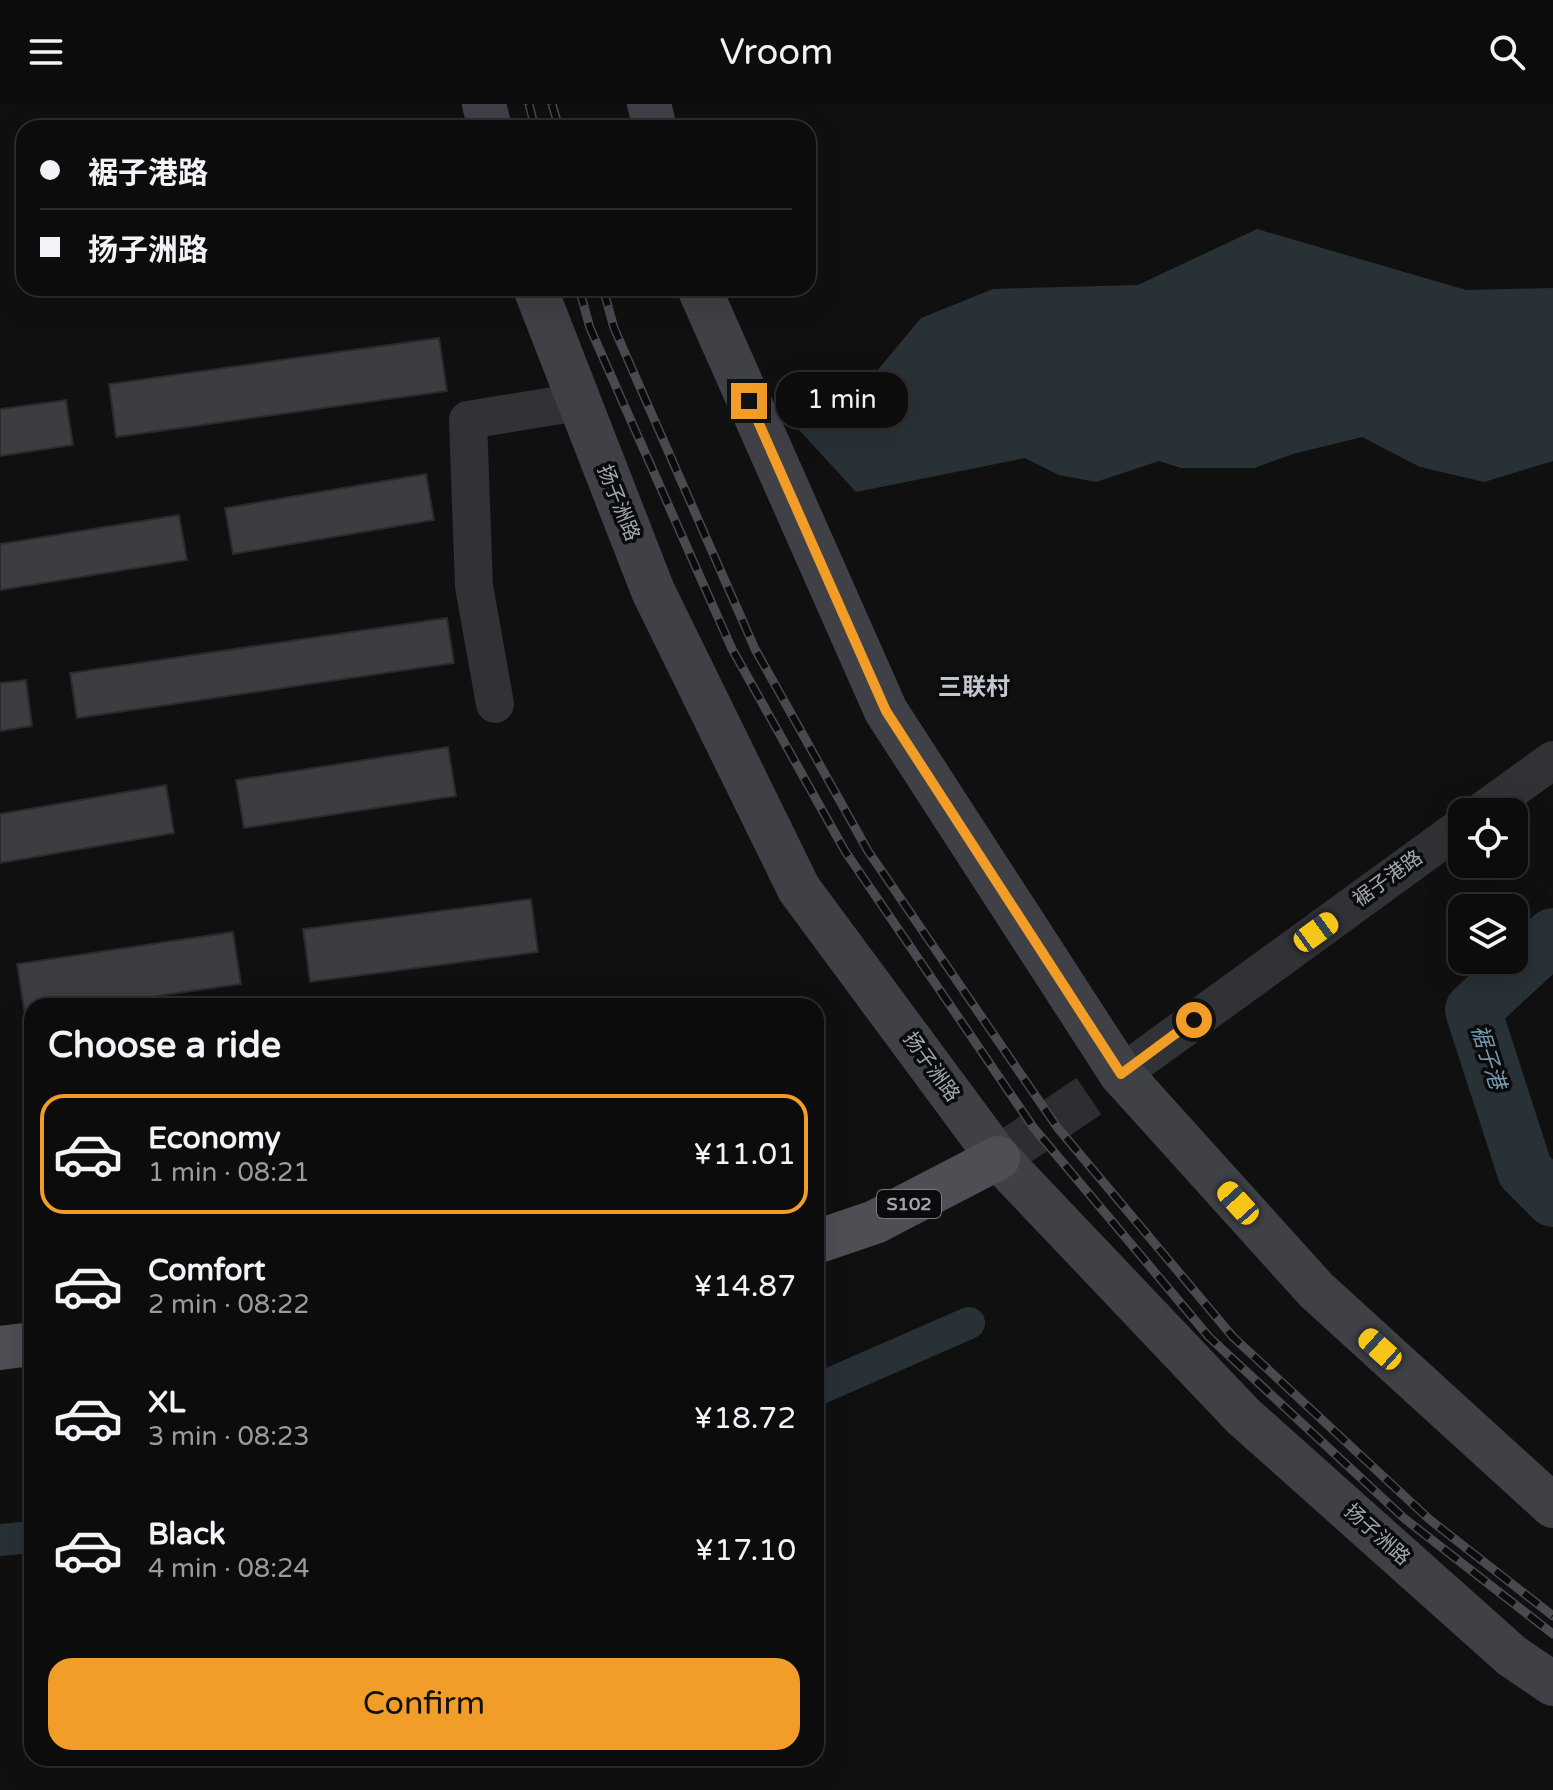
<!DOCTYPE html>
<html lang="en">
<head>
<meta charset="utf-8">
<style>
  :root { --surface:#0c0c0d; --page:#151516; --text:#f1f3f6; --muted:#9a9b9d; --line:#2c2c2e; --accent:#f19d27 }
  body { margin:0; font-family:"Varela Round","Noto Sans SC",sans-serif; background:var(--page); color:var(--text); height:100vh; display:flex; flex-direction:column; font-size:30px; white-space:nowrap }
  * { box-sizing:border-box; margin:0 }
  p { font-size:26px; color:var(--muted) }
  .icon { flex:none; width:44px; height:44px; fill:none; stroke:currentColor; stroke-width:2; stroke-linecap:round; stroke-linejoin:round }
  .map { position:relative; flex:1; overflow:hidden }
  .panel { position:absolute; left:24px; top:894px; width:800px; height:768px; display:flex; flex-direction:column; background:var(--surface); border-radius:24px; box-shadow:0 8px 32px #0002,0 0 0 2px var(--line) }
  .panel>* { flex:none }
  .hud { position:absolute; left:16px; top:16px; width:800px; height:176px; border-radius:24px; box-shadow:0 8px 32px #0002,0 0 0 2px var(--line); display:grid; align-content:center; height:176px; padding:0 24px; background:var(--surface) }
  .fabs { position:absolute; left:1448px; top:694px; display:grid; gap:16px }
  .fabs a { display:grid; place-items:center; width:80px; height:80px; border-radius:16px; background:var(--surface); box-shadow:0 8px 32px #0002,0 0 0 2px var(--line); font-size:40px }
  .end { position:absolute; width:36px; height:36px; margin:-18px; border:10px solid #f19d27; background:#111; box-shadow:0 0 0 4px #111 }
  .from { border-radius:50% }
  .bubble { position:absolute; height:56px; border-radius:24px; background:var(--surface); box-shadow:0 8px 32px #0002,0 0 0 2px var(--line); font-size:26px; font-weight:600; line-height:56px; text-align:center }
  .car { position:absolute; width:24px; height:48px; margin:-24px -12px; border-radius:10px; box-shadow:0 0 6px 2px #0007; background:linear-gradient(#f5c518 24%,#345 0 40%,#f5c518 0 76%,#345 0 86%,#f5c518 0) }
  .hud b { display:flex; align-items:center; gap:28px; height:76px; font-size:30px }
  .hud b+b { border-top:2px solid var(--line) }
  .hud i { width:20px; height:20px; background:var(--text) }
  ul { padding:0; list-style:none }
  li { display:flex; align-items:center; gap:24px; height:120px; margin:0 16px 12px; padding:0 8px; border:4px solid transparent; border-radius:24px }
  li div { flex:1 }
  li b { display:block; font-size:30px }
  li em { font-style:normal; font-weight:600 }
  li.selected { border-color:var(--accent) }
  li>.icon { width:72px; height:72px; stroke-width:1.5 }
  h2 { padding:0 24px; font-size:36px; line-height:96px }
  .cta { display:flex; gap:16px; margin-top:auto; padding:16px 24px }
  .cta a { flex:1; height:92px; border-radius:24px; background:var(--accent); color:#111; font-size:32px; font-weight:600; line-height:92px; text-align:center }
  header { display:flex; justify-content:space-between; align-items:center; height:104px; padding:0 24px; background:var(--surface); font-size:36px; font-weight:600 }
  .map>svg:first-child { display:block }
</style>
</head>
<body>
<header><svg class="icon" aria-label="menu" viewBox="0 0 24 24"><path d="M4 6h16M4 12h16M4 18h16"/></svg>Vroom<svg class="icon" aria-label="search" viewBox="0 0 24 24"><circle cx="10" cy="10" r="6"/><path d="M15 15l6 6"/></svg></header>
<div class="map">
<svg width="1553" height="1686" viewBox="0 0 1553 1686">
  <rect width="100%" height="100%" fill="#101011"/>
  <polygon fill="#283136" points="1257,125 1466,186 1553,184 1553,357 1484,378 1420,363 1362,333 1293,350 1254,364 1181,364 1159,357 1096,378 1059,371 1025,354 856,388 790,316 856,292 921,214 993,185 1138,181"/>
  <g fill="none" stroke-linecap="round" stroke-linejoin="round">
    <g stroke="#283136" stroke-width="32">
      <polyline points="816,1286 969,1219"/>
      <polyline points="0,1436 32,1433"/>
    </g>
    <polyline stroke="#283136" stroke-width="56" points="1553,832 1473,906 1525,1067 1553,1095"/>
  </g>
  <g fill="#3c3d41" stroke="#2a2a2d" stroke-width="2">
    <polygon points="439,234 447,287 116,333 109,280"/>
    <polygon points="66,296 73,341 0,352 0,305"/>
    <polygon points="426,370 434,416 233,450 225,404"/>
    <polygon points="179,411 187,456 0,486 0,440"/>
    <polygon points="447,514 454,559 77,614 70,569"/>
    <polygon points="26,576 32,622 0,627 0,579"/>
    <polygon points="448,643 456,692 244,724 236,676"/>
    <polygon points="166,681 174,729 0,759 0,710"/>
    <polygon points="531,795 538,848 310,878 303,825"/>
    <polygon points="233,828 241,880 88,902 32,902 32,910 25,911 17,860"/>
  </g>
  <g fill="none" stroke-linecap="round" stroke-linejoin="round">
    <polyline stroke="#2d2e31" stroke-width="44" stroke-dasharray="44 22" stroke-linecap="butt" points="998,1054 1121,970"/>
    <g stroke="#313236" stroke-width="38">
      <polyline points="495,600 474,482 468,316 578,298"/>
      <polyline points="1481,708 1553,656"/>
      <polyline points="1121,970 1462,722"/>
    </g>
    <g stroke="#3f4146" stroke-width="44">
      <polyline points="484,0 490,24"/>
      <polyline points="649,0 655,24"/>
      <polyline points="535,184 653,487 799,785 998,1054 1243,1312 1512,1552 1553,1580"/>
      <polyline points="699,184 886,607 1121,970 1316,1186 1553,1402"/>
    </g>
    <g stroke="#4d4f55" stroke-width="44">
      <polyline points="816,1138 875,1118 998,1054"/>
      <polyline points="0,1244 32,1240"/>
    </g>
    <g stroke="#484a4f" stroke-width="9">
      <g id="rail">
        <polyline points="529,0 535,24"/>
        <polyline points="552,0 559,24"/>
        <polyline points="579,184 590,224 732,545 845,747 1033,1023 1209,1233 1405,1415 1553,1530"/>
        <polyline points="603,184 614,224 755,545 868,747 1057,1023 1233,1233 1429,1415 1553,1512"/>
      </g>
    </g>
    <use href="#rail" stroke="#0b0b0c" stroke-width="6" stroke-dasharray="18" stroke-linecap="butt"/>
  </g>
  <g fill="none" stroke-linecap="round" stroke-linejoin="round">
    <polyline stroke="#f19d27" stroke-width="10" points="749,297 886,607 1121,970 1194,916"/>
  </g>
  <g text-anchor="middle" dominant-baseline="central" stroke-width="7" stroke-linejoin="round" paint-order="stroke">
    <rect fill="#0b0b0c" stroke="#747880" stroke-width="2" x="877" y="1086" width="64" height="28" rx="6"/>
    <g font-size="18" font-weight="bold" fill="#a1a7b2">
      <text x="909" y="1100">S102</text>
    </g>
    <g font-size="20" fill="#a1a7b2" stroke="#0b0b0c">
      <text transform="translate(618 399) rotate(68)">扬子洲路</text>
      <text transform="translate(1388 775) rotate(-36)">裾子港路</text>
      <text transform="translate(931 963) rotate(54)">扬子洲路</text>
      <text transform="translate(1377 1431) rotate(42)">扬子洲路</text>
    </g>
    <g font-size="22" font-style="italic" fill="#7799ae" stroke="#0b0b0c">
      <text transform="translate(1488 953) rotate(72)">裾子港</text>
    </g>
    <g font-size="24" font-weight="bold" fill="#c2c6ce" stroke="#0b0b0c">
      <text x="974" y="583">三联村</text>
    </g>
  </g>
</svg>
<div class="fabs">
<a><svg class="icon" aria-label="locate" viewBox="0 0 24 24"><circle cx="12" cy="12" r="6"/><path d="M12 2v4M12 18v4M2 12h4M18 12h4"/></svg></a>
<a><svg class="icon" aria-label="layers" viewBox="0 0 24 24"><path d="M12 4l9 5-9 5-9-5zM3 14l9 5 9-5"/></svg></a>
</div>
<i class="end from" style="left:1194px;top:916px"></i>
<i class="end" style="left:749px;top:297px"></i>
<div class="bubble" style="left:776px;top:268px;width:132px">1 min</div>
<i class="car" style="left:1316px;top:828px;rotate:54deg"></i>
<i class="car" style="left:1238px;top:1099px;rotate:318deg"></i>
<i class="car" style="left:1380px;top:1245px;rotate:312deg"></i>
<div class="hud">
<b><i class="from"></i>裾子港路</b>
<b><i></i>扬子洲路</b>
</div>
<section class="panel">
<h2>Choose a ride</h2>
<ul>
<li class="selected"><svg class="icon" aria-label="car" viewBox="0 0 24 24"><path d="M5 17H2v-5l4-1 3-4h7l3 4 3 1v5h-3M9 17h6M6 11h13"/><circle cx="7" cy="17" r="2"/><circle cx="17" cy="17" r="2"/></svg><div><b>Economy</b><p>1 min · 08:21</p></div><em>¥11.01</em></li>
<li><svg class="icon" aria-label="car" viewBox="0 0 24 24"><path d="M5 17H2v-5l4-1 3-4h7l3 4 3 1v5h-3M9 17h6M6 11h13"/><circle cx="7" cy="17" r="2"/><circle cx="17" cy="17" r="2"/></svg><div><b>Comfort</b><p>2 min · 08:22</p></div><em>¥14.87</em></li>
<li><svg class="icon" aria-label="car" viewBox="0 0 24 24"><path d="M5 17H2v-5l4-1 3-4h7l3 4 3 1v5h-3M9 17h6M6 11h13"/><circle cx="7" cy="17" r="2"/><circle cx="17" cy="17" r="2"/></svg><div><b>XL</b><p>3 min · 08:23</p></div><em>¥18.72</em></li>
<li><svg class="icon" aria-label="car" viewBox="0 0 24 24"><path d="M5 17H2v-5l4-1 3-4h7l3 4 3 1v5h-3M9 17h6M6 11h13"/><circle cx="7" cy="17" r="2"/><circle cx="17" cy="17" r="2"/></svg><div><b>Black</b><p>4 min · 08:24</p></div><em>¥17.10</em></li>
</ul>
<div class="cta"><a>Confirm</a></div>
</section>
</div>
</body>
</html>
